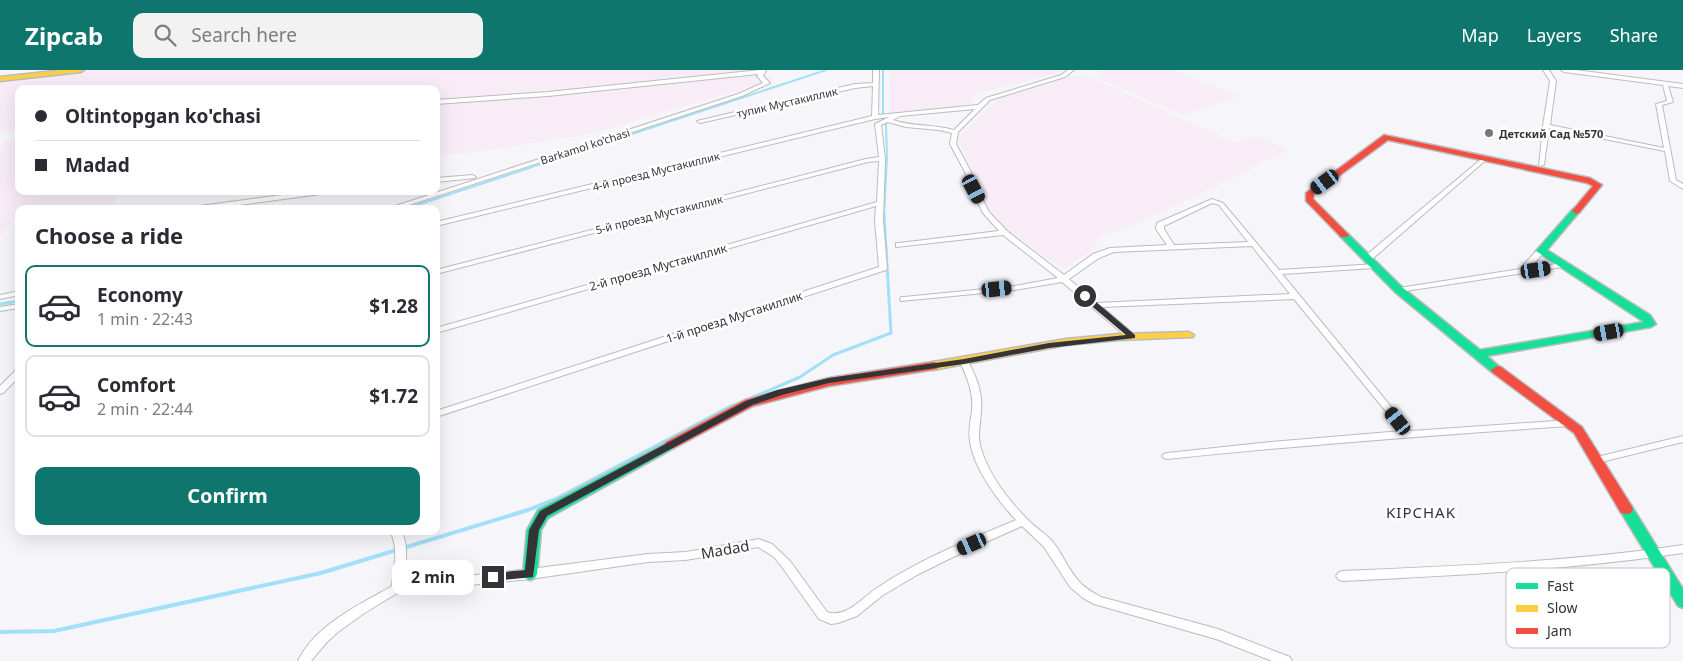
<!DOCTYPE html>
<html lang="en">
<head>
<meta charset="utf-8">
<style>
  :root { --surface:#fff; --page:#f2f2f3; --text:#2b2b33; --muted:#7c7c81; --line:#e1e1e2; --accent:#0f766e }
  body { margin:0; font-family:"Noto Sans",sans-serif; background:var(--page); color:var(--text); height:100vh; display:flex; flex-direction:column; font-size:19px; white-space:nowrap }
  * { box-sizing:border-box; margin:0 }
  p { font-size:16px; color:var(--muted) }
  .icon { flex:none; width:28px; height:28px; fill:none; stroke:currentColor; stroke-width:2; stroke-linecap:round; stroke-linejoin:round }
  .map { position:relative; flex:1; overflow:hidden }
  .drawer { position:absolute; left:15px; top:135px; width:425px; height:330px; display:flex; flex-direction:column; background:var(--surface); border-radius:10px; box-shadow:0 5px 20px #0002 }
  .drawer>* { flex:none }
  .hud { position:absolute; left:15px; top:15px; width:425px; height:110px; border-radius:10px; box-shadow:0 5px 20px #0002; display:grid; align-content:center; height:110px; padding:0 20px; background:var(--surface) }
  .end { position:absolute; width:22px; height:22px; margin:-11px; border:6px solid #343437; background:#fff; box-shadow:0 0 0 2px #fff }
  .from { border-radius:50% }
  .bubble { position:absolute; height:35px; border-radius:10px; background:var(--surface); box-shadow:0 5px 20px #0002; font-size:16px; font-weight:700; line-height:35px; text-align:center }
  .car { position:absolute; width:15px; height:30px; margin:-15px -8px; border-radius:6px; box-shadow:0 0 4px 1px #0007; background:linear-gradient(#222 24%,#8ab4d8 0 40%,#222 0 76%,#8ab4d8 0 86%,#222 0) }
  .hud b { display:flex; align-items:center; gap:18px; height:48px; font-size:19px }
  .hud b+b { border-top:1px solid var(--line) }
  .hud i { width:12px; height:12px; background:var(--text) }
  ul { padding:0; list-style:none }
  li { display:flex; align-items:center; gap:15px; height:82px; margin:0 10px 8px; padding:0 10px; border:2px solid var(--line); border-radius:10px }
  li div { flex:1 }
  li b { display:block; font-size:19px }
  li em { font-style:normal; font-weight:700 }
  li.selected { border-color:var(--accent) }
  li>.icon { width:45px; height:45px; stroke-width:1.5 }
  h2 { padding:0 20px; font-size:22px; line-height:60px }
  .cta { display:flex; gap:10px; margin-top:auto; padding:10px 20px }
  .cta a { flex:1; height:58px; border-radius:10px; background:var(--accent); color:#fff; font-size:20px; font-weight:700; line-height:58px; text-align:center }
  header { display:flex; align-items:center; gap:30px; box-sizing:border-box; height:70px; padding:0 25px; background:var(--accent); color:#fff }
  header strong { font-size:24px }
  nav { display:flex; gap:28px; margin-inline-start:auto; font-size:18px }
  .search { width:350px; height:45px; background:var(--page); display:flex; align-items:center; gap:12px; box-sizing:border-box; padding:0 18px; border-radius:10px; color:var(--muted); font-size:19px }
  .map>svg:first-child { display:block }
</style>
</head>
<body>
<header>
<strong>Zipcab</strong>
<div class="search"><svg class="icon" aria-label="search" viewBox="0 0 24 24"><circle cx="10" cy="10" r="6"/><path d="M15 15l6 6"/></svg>Search here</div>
<nav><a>Map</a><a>Layers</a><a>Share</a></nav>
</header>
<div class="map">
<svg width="1683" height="591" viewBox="0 0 1683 591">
  <rect width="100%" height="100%" fill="#f6f6fa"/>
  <g fill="#f8ecf6">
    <polygon points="98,0 758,0 775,10 584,65 482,81 436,86 436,19 19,19 19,59 0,62 0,12"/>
    <polygon points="889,0 1059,0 1063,2 972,25 973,36 890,45"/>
    <polygon points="1100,0 1173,0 1239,26 1183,45 1095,7 1100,5"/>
    <polygon points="1071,6 1092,8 1236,73 1255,66 1290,80 1260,93 1250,100 1138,153 1100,167 1091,182 1063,199 1005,158 985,135 958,69 1000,27"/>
    <polygon points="19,69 19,121 121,121 111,139 19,139 19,144 0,166 0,78 7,70"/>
  </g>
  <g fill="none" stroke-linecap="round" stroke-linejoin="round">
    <g stroke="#a2e0f9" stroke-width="2">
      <polyline points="883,0 883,45"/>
      <polyline points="405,139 826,0"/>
      <polyline points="884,145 887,88 886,54"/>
    </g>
    <g stroke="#a2e0f9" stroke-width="3">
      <polyline points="0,234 19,231"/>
      <polyline points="730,337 800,307 833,285 891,263 884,144"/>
    </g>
    <polyline stroke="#a2e0f9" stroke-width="4" points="0,562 54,561 321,503 528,440 558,428 732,336"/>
    <g stroke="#bcbcbf" stroke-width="2">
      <g id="street">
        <polygon points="760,0 766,0 763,6 770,13 742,26 397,139 386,139 738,24 763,13 757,6 758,4 548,26 436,34 436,30 548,22"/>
        <path d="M873,0H879L878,45L978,35L986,28L1061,5L1068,0H1074L1065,7L990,30L958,62L956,74L971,102L977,119L989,142L1007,161L1064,205L1093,184L1110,178L1167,175L1156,159L1157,153L1210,130L1212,129L1223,133L1279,200L1377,194L1378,196L1374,198L1282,204L1411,361L1569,350L1572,351L1574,353L1572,355L1569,356C1435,365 1301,375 1167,389L1164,388L1162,386L1164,384L1167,383L1271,372L1402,361L1294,229L1102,237L1135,265L1136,267L1135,269H1129L1062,212L1015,220L901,231L900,229L901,227H904L1015,216L1058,208L1003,165L896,177V173H899L999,161L983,143L971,119L965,102L950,74L952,63L939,60L906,57L888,52L881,55L885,89L883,151L887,198L886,200L436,347V341L879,197L875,151L876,136L436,263V258L877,132L879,91L868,92L436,204V200L866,89L879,87L875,54L889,47L875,49L436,156V152L872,46L873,16L855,18L700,53L697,51L855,14L873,13ZM975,39L954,60C934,54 913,57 893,50L900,46ZM1212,133L1219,135L1248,172L1174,175L1164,159V156ZM1252,176L1290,224L1096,233L1069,209L1099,188L1114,182Z"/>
        <polygon points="1543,0 1549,0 1556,11 1550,55 1664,78 1656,34 1667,31 1663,15 1564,2 1561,0 1576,0 1683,14 1683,18 1668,16 1673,32 1662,35 1676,110 1683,114 1683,119 1670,111 1665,81 1549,58 1544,95 1539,96 1543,56 1550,11"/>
        <polygon points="1485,86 1488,88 1487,89 1370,191 1364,191 1363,189 1364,187"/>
        <polygon points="473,105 476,107 475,108 436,112 436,108"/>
        <polygon points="311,121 331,121 328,123 209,139 189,139 192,137"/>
        <polygon points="1538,179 1544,179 1545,181 1530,198 1563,193 1567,195 1563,197 1399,222 1395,220 1399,218 1520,199"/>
        <polygon points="19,221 19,225 0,229 0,225"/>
        <polygon points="19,234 19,238 0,241 0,237"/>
        <path d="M964,289L967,290C976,305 983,323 981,341C981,352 977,363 980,375C987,403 1009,431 1029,451C1036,458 1045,463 1052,471C1062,483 1067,497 1077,509C1083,517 1092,522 1101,527L1218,559L1290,587L1292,591H1272L1216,569L1094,534L1083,528L1070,517L1044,477L1022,456L953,487L917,505L883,525L857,546L838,553L831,554L819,549L782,497L774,487L758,477L686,490L648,492L530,509L399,522L363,544L338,562L327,572L311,591H298C315,555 359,535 392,516C394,497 399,478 390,461H401C410,477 405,495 403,513L530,499L648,484L686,482L759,469L772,474L790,491L827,542C846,549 863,527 877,518C920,489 968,470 1016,450C998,431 973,397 970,371C968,360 971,350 972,340C974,323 967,307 960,292Z"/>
        <polygon points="19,299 19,307 3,323 0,324 0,316 16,300"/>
        <polygon points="1683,366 1683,372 1597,393 1594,392 1592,390 1594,388 1597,387"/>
        <path d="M1683,475V483C1570,500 1456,505 1342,511L1338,509L1336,506L1338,503L1342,501C1456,496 1570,492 1683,475Z"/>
      </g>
    </g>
    <g stroke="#bcbcbf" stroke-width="3">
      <g id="fast">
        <polygon points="1576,138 1580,141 1547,180 1650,245 1656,254 1651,257 1487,286 1503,300 1497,304 1493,303 1395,222 1339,165 1341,163 1347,163 1403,218 1480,280 1644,252 1536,181 1573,139"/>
        <polygon points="670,371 674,372 676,375 674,378 548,448 541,460 537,504 535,508 530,510 525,508 523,504 527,460 538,440"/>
        <polygon points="1626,434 1631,435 1683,519 1683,538 1678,536 1619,439 1621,435"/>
      </g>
    </g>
    <g stroke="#bcbcbf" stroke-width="3">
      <g id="slow">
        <polygon points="63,0 84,0 81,2 0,11 0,7"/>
        <polygon points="1189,262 1194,265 1193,267 1119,270 1066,275 933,300 927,296 933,292 1066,269 1119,264"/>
      </g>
    </g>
    <g stroke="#bcbcbf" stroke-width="3">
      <g id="jam">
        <polygon points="1384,65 1590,108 1602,115 1579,143 1576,144 1572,141 1593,116 1587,113 1388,70 1314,124 1313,129 1349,165 1347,167 1341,167 1306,131 1306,123"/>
        <polygon points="933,292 937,293 939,296 937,299 829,316 753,336 674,378 666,378 664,375 666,372 745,330 829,308"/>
        <polygon points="1497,296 1501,297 1582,357 1631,435 1633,439 1631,443 1626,444 1621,443 1574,363 1493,303 1491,300"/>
      </g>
    </g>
    <use href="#street" fill="#fefefe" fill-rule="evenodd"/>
    <use href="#fast" fill="#16e098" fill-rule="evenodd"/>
    <use href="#slow" fill="#ffcf43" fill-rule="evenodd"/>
    <use href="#jam" fill="#f24e42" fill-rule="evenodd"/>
  </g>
  <polygon fill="#343437" points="1082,225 1088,225 1135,265 1135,268 1049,278 964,294 829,313 782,325 752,335 547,446 539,460 533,507 493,511 488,507 493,503 525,500 529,460 540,441 746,331 777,320 829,308 964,289 1049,273 1126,265 1082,228"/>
  <circle fill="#78787b" stroke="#fff" stroke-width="2" cx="1489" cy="63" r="5"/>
  <g text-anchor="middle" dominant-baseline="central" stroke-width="5" stroke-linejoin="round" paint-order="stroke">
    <g font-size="11" fill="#343437" stroke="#fff">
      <text transform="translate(787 32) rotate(-13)">тупик Мустакиллик</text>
      <text transform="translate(585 76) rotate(-18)">Barkamol ko'chasi</text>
      <text transform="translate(656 101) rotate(-14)">4-й проезд Мустакиллик</text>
      <text transform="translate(659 144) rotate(-14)">5-й проезд Мустакиллик</text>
    </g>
    <g font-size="11" font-weight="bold" fill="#343437" stroke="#fff" text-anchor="start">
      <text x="1499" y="63">Детский Сад №570</text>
    </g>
    <g font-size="12" fill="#343437" stroke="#fff">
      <text transform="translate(658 197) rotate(-16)">2-й проезд Мустакиллик</text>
      <text transform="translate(734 247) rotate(-18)">1-й проезд Мустакиллик</text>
    </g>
    <g font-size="15" letter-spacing="1" fill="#343437" stroke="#fff">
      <text x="1421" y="442">KIPCHAK</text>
    </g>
    <g font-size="15" fill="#343437" stroke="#fff">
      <text transform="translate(725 479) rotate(-10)">Madad</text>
    </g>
  </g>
  <rect x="1506" y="498" width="164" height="80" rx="8" fill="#fff" stroke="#c2c2c3" stroke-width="1"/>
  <rect x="1516" y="513" width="22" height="6" fill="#16e098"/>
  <rect x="1516" y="535" width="22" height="7" fill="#ffcf43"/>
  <rect x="1516" y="558" width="22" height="6" fill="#f24e42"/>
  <g font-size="14" fill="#343437">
    <text x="1547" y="521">Fast</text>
    <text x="1547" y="543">Slow</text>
    <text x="1547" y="566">Jam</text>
  </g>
</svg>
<i class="end from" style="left:1085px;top:226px"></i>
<i class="end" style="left:493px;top:507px"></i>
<div class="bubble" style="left:392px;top:490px;width:82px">2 min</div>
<i class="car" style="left:1325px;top:112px;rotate:234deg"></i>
<i class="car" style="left:974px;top:119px;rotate:152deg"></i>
<i class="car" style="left:1536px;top:200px;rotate:81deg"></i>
<i class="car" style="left:997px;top:219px;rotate:84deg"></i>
<i class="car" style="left:1609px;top:262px;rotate:260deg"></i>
<i class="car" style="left:1398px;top:351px;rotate:321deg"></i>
<i class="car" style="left:972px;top:474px;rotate:246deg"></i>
<div class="hud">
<b><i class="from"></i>Oltintopgan ko'chasi</b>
<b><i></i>Madad</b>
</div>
<section class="drawer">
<h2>Choose a ride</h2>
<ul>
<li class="selected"><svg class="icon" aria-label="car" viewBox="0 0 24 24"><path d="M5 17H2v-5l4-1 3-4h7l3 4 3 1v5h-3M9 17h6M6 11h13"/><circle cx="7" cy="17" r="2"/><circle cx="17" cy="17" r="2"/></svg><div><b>Economy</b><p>1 min · 22:43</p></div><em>$1.28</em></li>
<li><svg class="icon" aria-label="car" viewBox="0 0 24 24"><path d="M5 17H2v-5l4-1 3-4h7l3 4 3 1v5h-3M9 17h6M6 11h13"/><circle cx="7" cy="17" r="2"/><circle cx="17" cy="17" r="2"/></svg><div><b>Comfort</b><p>2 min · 22:44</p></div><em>$1.72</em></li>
</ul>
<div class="cta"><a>Confirm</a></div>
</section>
</div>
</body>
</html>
